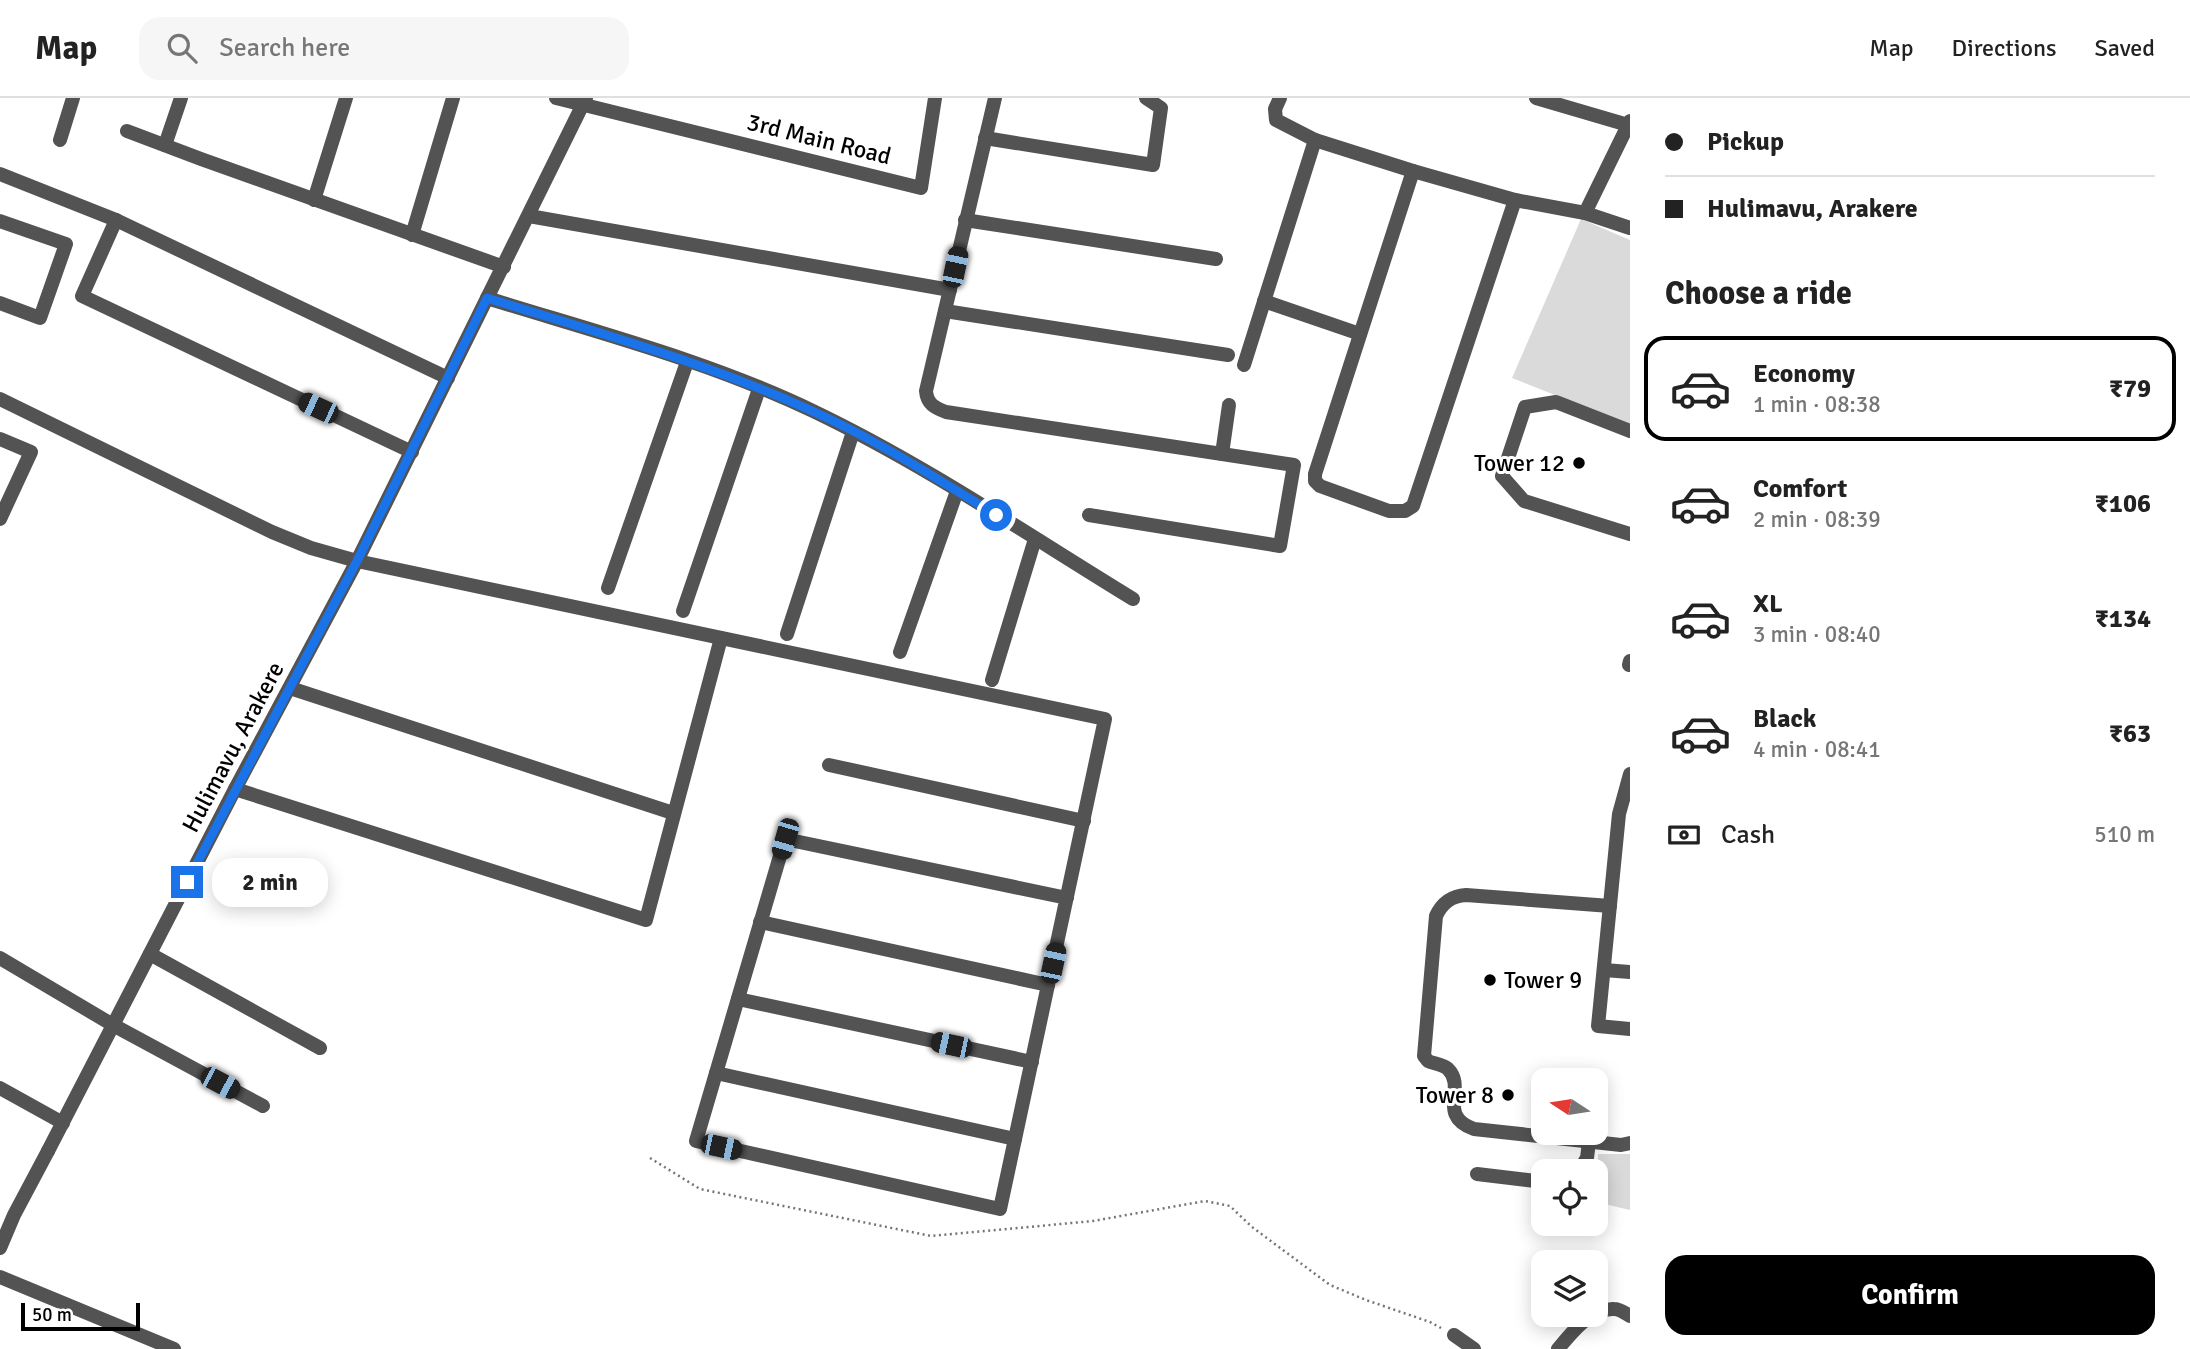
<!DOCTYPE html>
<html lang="en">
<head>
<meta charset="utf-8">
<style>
  :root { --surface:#fff; --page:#f6f6f6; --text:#222; --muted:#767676; --line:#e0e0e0; --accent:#000 }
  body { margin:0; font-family:Signika,sans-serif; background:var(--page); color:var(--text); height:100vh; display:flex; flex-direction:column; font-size:26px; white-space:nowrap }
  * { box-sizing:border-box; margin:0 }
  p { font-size:23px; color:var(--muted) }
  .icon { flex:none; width:38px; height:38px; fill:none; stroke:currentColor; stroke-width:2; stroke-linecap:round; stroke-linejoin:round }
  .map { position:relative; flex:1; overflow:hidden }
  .sheet { display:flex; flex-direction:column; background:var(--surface); width:560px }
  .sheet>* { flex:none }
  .top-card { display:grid; align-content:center; height:154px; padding:0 35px; background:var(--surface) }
  .needle { width:46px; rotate:282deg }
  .tools { position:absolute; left:1531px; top:970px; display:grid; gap:14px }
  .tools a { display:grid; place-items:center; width:77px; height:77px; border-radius:14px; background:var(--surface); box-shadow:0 4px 18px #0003; font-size:35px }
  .scale { position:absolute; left:21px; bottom:18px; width:119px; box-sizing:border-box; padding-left:7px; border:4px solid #000; border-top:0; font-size:19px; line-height:24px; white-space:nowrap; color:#000; -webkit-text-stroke:5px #fff; paint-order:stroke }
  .end { position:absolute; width:32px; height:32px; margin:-16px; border:9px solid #1a73e8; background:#fff; box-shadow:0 0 0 4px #fff }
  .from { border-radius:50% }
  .bubble { position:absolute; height:49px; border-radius:21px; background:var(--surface); box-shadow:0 4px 18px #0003; font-size:23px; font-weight:700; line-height:49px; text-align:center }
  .car { position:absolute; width:21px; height:42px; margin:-21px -10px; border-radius:9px; box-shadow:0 0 5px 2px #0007; background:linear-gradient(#222 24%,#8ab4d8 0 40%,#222 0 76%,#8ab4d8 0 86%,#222 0) }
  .top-card b { display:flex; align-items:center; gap:24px; height:66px; font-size:26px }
  .top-card b+b { border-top:2px solid var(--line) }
  .top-card i { width:18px; height:18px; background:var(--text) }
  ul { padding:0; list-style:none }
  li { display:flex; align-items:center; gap:21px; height:105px; margin:0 14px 10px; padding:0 21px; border:4px solid transparent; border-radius:21px }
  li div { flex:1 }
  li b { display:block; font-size:26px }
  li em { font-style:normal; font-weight:700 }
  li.selected { border-color:var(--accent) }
  li>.icon { width:63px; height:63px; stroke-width:1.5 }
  h2 { padding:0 35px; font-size:32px; line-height:84px }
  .pay { display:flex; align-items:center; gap:18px; height:77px; padding:0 35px; font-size:26px }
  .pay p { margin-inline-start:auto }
  .cta { display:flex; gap:14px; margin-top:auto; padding:14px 35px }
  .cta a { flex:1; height:80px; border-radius:21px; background:var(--accent); color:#fff; font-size:28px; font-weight:700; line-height:80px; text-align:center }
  header { display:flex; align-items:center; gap:42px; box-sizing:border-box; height:98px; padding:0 35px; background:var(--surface); border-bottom:2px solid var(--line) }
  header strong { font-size:33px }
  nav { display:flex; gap:38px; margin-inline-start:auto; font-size:24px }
  .search { width:490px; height:63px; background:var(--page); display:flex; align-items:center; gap:18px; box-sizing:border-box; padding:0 24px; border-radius:21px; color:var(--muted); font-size:26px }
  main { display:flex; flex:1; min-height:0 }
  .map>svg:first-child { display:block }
</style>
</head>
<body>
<header>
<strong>Map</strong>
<div class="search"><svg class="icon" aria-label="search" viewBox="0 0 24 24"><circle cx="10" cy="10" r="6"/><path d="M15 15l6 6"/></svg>Search here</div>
<nav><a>Map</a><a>Directions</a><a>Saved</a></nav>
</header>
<main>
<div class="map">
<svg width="1630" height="1251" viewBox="0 0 1630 1251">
  <rect width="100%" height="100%" fill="#fff"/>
  <g fill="#dadada">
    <polygon points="1581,121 1630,142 1630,327 1512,280"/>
    <polygon points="1598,1056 1630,1056 1630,1112 1596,1104"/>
  </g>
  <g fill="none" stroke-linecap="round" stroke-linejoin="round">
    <polyline stroke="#757575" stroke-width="2.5" stroke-dasharray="2 3.5" stroke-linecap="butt" points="650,1060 700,1091 931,1138 1093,1123 1205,1103 1230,1108 1252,1129 1330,1187 1366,1202 1430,1224 1441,1230"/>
    <g stroke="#535353" stroke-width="14">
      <polyline points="556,0 921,90 935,0"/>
      <path d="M995,0L926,293C927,306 935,310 946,314L1294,367L1280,448L1089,417"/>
      <polyline points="1280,0 1275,11 1276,22 1315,42 1413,73 1515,102 1585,115 1630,130"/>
      <polyline points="1536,0 1628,27"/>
      <polyline points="127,33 201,61 504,169"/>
      <polyline points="985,40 1153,67 1161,10 1146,0"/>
      <polyline points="60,42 73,0"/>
      <polyline points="165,47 181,0"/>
      <polyline points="1413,73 1315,376 1315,383 1320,388 1389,413 1405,413 1413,408 1515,102"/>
      <polyline points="0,76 116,122 448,280"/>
      <polyline points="314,102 346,0"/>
      <polyline points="1585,115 1630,23"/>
      <polyline points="529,118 950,192"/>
      <polyline points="116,122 82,198 412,354"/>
      <polyline points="965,122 1216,161"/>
      <polyline points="0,123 66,146 40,220 0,205"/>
      <polyline points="412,137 453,0"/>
      <path d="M487,200C596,234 709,263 813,313C924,366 1028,437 1133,501"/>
      <polyline points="1264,203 1360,236"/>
      <polyline points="945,213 1228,257"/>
      <polyline points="1244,267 1315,42"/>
      <polyline points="0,301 272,434 311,450 357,463 1105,621 1000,1111 696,1043 785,741 1067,800"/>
      <polyline points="1630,333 1556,304 1525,309 1502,378 1524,403 1630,436"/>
      <polyline points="0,341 31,354 0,421"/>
      <polyline points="1222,356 1229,307"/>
      <polyline points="608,490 687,264"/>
      <polyline points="683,513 759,291"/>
      <polyline points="787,536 853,334"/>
      <polyline points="900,554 957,393"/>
      <polyline points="1629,567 1630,563"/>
      <polyline points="992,582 1035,441"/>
      <polyline points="290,590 673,715"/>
      <polyline points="829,667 1084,723"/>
      <polyline points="1630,676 1619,716 1598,928 1630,931"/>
      <polyline points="235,691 646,822 721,540"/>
      <path d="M1610,808L1466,797C1451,798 1442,805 1436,818L1424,958L1428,963C1434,966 1442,966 1448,971C1467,990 1436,1017 1474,1031L1621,1047L1630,1045"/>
      <polyline points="760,824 1048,887"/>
      <polyline points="150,856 320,950"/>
      <polyline points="0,860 113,927 263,1008"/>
      <polyline points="1604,872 1630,874"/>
      <polyline points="738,901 1032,964"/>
      <polyline points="716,975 1015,1041"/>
      <polyline points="0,990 63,1025"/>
      <polyline points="1579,1073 1587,1060 1589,1044"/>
      <polyline points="1477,1076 1544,1084"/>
      <polyline points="0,1150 14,1117 48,1053"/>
      <polyline points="0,1179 174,1251"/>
      <polyline points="1454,1237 1474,1251"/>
      <path d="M1558,1251C1571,1235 1591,1210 1614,1211C1620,1211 1625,1215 1630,1218"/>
    </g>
    <polyline stroke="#535353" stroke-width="14" points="48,1053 235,691 357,463 586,0"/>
  </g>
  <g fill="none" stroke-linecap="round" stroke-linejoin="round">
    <path stroke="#1a73e8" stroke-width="9" d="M187,784L357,463L487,200C596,234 707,265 810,312C875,341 936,380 996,417"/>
  </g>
  <g fill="#000" stroke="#fff" stroke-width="2.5">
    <circle cx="1579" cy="365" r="7"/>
    <circle cx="1490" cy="882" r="7"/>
    <circle cx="1508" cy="997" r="7"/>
  </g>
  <g text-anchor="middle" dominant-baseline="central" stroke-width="6" stroke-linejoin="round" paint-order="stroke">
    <g font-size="24" fill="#000" stroke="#fff">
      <text transform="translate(819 41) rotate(14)">3rd Main Road</text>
      <text transform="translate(233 649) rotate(-62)">Hulimavu, Arakere</text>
    </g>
    <g font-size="24" fill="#000" stroke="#fff" text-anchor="end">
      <text x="1565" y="365">Tower 12</text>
      <text x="1504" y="882" text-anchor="start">Tower 9</text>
      <text x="1494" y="997">Tower 8</text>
    </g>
  </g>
</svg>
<div class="tools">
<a><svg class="needle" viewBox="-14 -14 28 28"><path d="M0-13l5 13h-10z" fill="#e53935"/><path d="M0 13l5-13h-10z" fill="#767676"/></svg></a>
<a><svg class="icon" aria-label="locate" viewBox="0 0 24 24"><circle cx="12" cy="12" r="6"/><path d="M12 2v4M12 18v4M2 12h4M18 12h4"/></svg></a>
<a><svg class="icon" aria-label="layers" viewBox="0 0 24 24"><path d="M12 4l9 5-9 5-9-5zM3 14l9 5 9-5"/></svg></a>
</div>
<div class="scale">50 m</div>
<i class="end from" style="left:996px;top:417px"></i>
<i class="end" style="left:187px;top:784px"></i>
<div class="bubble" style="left:212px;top:760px;width:116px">2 min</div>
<i class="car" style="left:955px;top:169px;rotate:12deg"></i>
<i class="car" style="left:318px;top:310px;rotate:295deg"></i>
<i class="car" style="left:785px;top:741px;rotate:196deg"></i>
<i class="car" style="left:1053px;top:865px;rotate:12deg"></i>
<i class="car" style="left:951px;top:947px;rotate:282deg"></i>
<i class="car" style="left:220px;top:985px;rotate:118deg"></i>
<i class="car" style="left:721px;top:1049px;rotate:102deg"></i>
</div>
<section class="sheet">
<div class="top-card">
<b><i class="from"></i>Pickup</b>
<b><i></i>Hulimavu, Arakere</b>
</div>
<h2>Choose a ride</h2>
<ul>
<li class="selected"><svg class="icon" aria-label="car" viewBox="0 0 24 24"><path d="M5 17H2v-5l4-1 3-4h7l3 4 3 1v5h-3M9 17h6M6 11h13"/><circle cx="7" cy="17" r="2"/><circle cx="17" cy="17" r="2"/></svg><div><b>Economy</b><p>1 min · 08:38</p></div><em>₹79</em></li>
<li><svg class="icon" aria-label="car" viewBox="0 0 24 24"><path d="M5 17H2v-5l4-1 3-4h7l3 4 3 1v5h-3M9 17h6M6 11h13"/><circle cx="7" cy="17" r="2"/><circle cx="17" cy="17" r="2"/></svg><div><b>Comfort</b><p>2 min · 08:39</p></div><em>₹106</em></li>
<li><svg class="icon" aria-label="car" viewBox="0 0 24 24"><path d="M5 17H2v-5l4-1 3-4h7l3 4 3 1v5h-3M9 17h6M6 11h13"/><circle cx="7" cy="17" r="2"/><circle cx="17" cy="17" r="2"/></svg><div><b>XL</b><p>3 min · 08:40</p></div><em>₹134</em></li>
<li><svg class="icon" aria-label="car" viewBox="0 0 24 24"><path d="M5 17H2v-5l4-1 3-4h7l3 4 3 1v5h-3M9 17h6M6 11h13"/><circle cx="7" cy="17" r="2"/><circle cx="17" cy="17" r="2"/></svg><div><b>Black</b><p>4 min · 08:41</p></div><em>₹63</em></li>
</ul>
<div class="pay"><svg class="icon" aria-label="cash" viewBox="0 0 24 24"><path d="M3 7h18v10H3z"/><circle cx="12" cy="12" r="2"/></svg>Cash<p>510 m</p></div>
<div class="cta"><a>Confirm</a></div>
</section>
</main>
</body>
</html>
